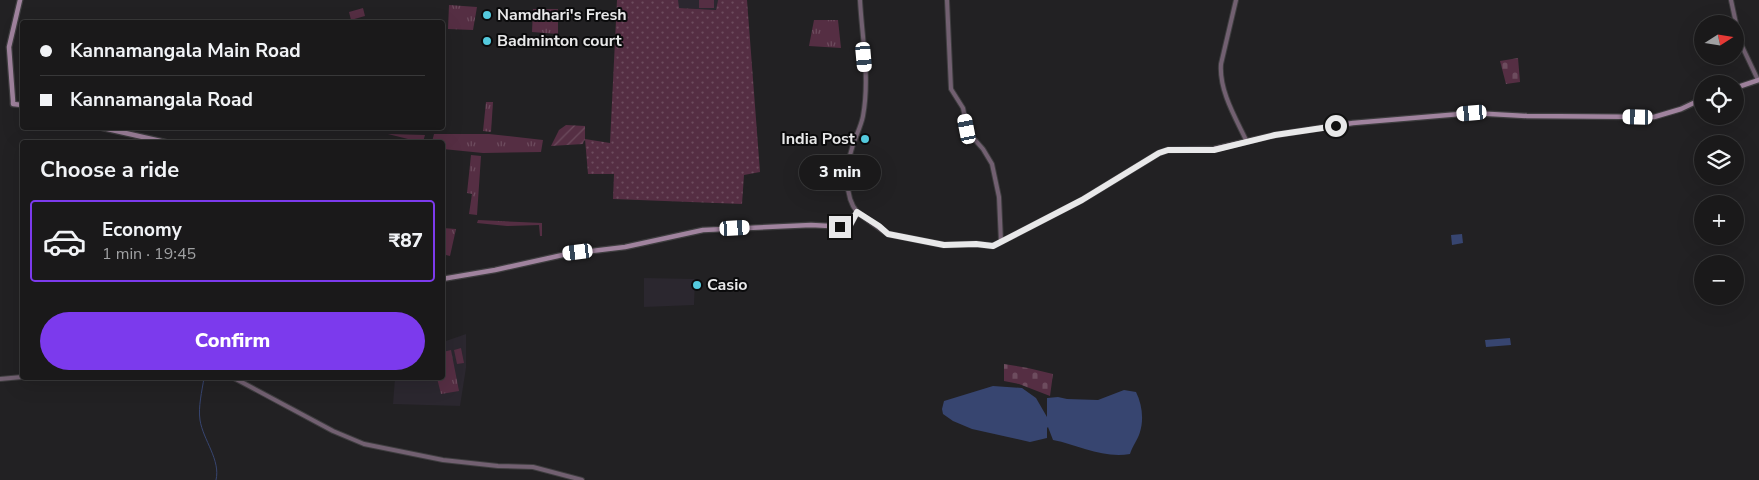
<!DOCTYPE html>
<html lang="en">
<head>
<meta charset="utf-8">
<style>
  :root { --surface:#1a191a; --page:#232223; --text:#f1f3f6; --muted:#9fa0a2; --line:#383839; --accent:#7c3aed }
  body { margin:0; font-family:"Nunito Sans",sans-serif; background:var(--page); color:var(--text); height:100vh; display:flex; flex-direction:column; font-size:19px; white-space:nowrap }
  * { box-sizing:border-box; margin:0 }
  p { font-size:16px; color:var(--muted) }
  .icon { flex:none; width:28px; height:28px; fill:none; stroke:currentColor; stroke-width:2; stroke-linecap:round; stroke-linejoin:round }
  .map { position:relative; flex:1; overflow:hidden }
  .details { position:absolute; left:20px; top:140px; width:425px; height:240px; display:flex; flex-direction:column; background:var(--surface); border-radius:5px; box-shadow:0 5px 20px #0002,0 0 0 1px var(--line) }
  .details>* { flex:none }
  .banner { position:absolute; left:20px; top:20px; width:425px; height:110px; border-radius:5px; box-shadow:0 5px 20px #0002,0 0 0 1px var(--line); display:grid; align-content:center; height:110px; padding:0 20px; background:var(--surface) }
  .needle { width:32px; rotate:78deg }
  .fabs { position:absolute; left:1694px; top:15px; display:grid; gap:10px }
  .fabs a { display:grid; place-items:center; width:50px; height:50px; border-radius:50%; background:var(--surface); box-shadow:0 5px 20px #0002,0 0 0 1px var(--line); font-size:25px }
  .end { position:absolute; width:22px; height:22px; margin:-11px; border:6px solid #e8e8e9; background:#111; box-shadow:0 0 0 2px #111 }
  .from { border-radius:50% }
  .bubble { position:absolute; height:35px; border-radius:18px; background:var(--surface); box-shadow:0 5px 20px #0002,0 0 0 1px var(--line); font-size:16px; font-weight:800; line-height:35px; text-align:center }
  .car { position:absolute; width:15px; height:30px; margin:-15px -8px; border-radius:6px; box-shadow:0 0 4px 1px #0007; background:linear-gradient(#fff 24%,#345 0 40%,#fff 0 76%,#345 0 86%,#fff 0) }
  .banner b { display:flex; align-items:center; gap:18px; height:48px; font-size:19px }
  .banner b+b { border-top:1px solid var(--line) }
  .banner i { width:12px; height:12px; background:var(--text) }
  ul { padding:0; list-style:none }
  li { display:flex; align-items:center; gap:15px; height:82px; margin:0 10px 8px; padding:0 10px; border:2px solid transparent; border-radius:5px }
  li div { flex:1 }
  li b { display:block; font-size:19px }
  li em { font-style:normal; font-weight:800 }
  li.on { border-color:var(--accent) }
  li>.icon { width:45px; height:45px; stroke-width:1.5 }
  h2 { padding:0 20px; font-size:22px; line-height:60px }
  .action { display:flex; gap:10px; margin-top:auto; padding:10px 20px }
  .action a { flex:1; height:58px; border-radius:30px; background:var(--accent); color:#fff; font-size:20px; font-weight:800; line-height:58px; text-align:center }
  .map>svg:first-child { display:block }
</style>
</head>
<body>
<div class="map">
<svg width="1759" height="480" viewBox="0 0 1759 480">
  <defs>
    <pattern id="grass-dots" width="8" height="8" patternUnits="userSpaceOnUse" patternTransform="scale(1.25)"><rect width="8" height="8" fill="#552e43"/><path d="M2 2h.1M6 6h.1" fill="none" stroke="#6d4c5e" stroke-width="1.8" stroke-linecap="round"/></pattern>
    <pattern id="cemetery-stones" width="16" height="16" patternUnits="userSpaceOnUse" patternTransform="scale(1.25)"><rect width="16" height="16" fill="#552e43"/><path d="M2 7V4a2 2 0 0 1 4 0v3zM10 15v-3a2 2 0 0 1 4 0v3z" fill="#6d4c5e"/></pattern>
    <pattern id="park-tufts" width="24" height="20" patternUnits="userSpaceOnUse" patternTransform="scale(1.25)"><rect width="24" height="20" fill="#552e43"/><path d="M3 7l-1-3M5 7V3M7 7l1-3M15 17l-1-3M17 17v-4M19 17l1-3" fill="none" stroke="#6d4c5e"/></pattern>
    <pattern id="garden-furrows" width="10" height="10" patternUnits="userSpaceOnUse" patternTransform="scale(1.25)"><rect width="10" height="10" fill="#552e43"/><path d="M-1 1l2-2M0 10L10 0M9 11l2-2" fill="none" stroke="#6d4c5e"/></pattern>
  </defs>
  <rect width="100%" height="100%" fill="#222123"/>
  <g fill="#2b272f">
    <polygon points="678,0 718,0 716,10 678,8"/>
    <polygon points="644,278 695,279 694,305 644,307"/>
    <polygon points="466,334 466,368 460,406 393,404 395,378 442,378 443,342"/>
  </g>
  <polygon fill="url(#grass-dots)" points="617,0 678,0 679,8 716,10 718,0 747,0 760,172 744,175 742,204 613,199 614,174 588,174 585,139 610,143"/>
  <g fill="url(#cemetery-stones)">
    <polygon points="1518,58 1520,82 1506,84 1500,61"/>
    <polygon points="1004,364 1028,368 1053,374 1050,396 1019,384 1004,381"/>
  </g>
  <g fill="url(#park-tufts)">
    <polygon points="449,5 477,7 473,30 448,29"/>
    <polygon points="533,9 558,9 558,34 532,32"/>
    <polygon points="814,20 838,20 841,48 809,46"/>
    <polygon points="486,102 493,102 491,132 483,131"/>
    <polygon points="388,134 425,135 423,142 420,142"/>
    <polygon points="434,134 489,134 543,140 541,152 483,153 443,149 442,142 432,142"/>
    <polygon points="471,155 481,156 477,215 469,214 472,194 467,193"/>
    <polygon points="478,220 542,223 542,236 540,236 539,225 507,226 477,223"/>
    <polygon points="443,228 456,229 450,256 446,255 444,259 443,259"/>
    <polygon points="451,350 459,391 441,394 437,378 442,378 443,352"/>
  </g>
  <polygon fill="url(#garden-furrows)" points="566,125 585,126 585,141 584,140 583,144 551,146 559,130"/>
  <g fill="#552e43">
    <rect x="699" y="0" width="15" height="8"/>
    <polygon points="363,8 365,16 351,20 349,12"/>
    <polygon points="461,348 464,363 457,364 454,350"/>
  </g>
  <g fill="#374570">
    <polygon points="1462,234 1463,243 1452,245 1451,235"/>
    <polygon points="1510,338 1511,345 1486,347 1485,340"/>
    <path d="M993,386L1022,388L1036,398L1047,417V398L1058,397L1067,399L1098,400L1124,390L1136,392C1142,404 1144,419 1140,432C1138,439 1132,447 1130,454C1104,459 1079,445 1053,440L1048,427L1047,428V438L1030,442L972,429L953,421L943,414L942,409L944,401Z"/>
  </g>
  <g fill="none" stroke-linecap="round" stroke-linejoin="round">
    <g stroke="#374570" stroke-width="1">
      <polyline points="184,128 189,130"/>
      <path d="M204,378C202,391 198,407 200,420C203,440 221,460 216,480"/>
    </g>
    <g stroke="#3e3d3f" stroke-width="6">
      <g id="tertiary">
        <polyline points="947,0 951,89 963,108 968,132 983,149 992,164 999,197 1001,242"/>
        <path d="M1236,0L1221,64C1219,90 1235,117 1246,140"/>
        <polyline points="1731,0 1740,42 1758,80"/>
        <path d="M857,212C844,196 846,167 852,148C855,137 861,127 863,116C870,78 862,38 860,0"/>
        <polyline points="234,378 333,431 364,444 443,460 498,466 533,467 582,480"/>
        <polyline points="0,379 22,377"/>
      </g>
    </g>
    <g stroke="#3e3d3f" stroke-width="7">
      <g id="secondary">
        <polyline points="20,0 9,47 13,101 13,104 22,105"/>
        <polyline points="1735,88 1759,80"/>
        <polyline points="103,128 165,142"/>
        <polyline points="442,279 495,270 567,254 625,247 703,230 811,225 849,227 857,212 888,234 944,245 976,244 993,246 1082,200 1159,153 1168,150 1214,149 1275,135 1353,123 1472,113 1527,116 1654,117 1681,109 1702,99"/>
      </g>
    </g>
    <use href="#tertiary" stroke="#726071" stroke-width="4"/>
    <use href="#secondary" stroke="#a0839e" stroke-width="4.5"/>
  </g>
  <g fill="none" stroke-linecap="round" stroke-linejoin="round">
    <polyline stroke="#e8e8e9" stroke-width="6" points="840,227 849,227 857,212 879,226 888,234 944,245 976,244 993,246 1082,200 1159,153 1168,150 1214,150 1275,135 1336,126"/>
  </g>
  <g fill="#54cade" stroke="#0b0b0c" stroke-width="2">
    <circle cx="487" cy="15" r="5"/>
    <circle cx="487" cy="41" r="5"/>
    <circle cx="865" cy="139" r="5"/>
    <circle cx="697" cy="285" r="5"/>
  </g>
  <g text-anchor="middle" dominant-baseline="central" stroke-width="4" stroke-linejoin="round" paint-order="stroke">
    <g font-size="16" font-weight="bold" fill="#e8e8e9" stroke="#0b0b0c" text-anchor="start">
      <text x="497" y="15">Namdhari's Fresh</text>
      <text x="497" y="41">Badminton court</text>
      <text x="855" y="139" text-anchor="end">India Post</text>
      <text x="707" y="285">Casio</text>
    </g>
  </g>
</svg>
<div class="fabs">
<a><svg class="needle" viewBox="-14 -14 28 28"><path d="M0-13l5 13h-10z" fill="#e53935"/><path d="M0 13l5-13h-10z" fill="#9fa0a2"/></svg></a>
<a><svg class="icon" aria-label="locate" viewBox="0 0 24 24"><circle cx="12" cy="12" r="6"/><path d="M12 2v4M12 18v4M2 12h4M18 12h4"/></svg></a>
<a><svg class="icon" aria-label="layers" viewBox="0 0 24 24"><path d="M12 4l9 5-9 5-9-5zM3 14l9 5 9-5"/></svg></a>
<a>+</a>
<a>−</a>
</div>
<i class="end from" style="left:1336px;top:126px"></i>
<i class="end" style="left:840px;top:227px"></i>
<div class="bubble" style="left:799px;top:155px;width:82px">3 min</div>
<i class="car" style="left:864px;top:57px;rotate:175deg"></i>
<i class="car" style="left:1472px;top:113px;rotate:265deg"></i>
<i class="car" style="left:1638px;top:117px;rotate:271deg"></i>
<i class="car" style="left:967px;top:129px;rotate:349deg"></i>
<i class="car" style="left:735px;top:228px;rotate:87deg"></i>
<i class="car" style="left:578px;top:252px;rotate:263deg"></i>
<div class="banner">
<b><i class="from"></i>Kannamangala Main Road</b>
<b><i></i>Kannamangala Road</b>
</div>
<section class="details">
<h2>Choose a ride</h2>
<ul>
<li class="on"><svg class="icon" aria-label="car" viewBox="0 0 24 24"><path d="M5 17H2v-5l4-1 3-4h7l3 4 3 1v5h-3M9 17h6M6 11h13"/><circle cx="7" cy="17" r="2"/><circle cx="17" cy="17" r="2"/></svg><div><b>Economy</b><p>1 min · 19:45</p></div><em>₹87</em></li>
</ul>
<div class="action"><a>Confirm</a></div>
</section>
</div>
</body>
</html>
